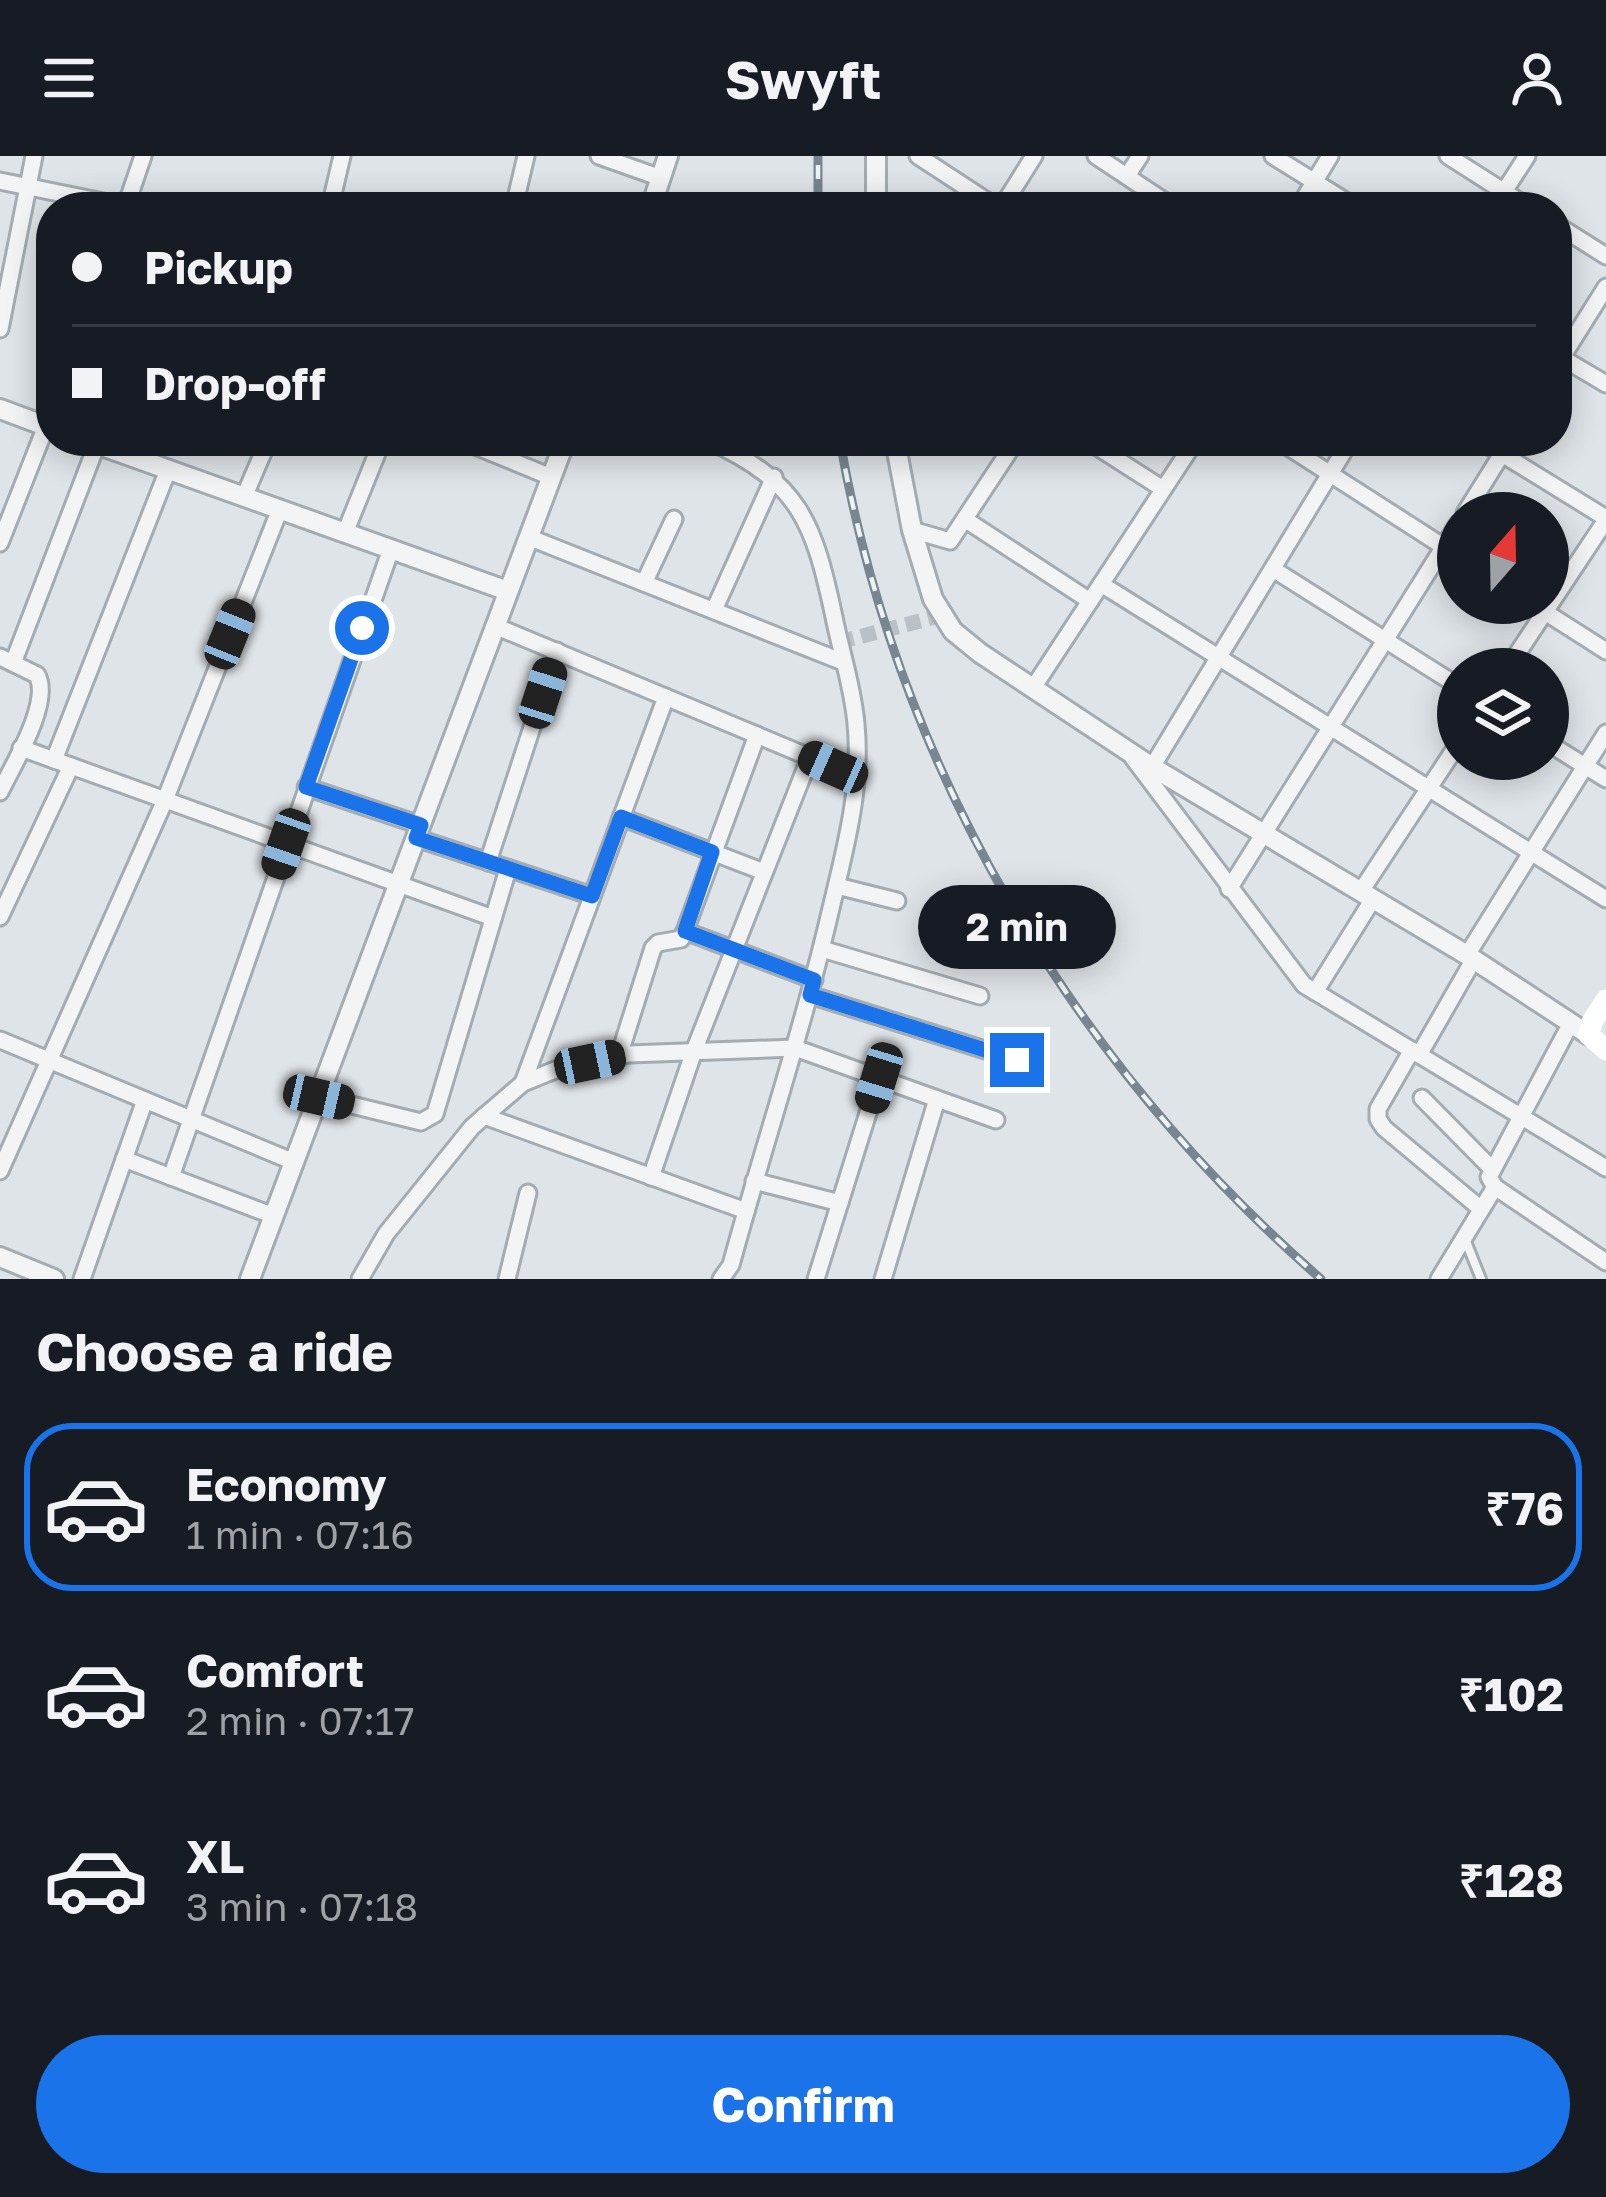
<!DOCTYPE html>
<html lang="en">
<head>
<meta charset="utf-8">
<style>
  :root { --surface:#171b24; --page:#20242c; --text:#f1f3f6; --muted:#9ea1a6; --line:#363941; --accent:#1a73e8 }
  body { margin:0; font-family:"Golos Text",sans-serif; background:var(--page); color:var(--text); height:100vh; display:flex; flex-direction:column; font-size:45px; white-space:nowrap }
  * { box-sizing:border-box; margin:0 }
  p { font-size:39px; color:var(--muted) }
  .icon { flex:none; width:66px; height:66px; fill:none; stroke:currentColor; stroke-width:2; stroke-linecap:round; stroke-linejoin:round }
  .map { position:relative; height:1123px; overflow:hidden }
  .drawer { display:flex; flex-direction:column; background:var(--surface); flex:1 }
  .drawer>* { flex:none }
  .banner { position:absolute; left:36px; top:36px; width:1536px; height:264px; border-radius:48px; box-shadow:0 6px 30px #0003; display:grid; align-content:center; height:264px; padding:0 36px; background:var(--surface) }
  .needle { width:78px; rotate:20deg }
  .controls { position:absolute; left:1437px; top:336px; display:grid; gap:24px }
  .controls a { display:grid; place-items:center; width:132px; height:132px; border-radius:50%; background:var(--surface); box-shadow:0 6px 30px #0003; font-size:60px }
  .end { position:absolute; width:54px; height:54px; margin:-27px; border:15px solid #1a73e8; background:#fff; box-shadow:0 0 0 6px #fff }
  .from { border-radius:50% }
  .bubble { position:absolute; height:84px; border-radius:42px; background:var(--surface); box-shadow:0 6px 30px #0003; font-size:39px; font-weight:700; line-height:84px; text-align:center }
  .car { position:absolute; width:36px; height:72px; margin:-36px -18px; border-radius:15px; box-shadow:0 0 9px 3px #0007; background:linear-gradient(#222 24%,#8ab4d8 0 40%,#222 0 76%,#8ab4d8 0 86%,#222 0) }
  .banner b { display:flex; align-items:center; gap:42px; height:114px; font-size:45px }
  .banner b+b { border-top:3px solid var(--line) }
  .banner i { width:30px; height:30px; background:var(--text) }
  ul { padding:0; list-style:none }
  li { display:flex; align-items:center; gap:36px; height:168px; margin:0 24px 18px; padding:0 12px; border:6px solid transparent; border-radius:48px }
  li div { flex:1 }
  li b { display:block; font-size:45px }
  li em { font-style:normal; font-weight:700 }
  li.active { border-color:var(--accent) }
  li>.icon { width:108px; height:108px; stroke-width:1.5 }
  h2 { padding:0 36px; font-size:54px; line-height:144px }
  .cta { display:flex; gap:24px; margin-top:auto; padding:24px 36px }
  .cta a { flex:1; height:138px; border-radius:72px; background:var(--accent); color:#fff; font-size:48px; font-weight:700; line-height:138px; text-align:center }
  header { display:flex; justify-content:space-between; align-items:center; height:156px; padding:0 36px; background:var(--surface); font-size:54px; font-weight:700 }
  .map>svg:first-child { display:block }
</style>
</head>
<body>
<header><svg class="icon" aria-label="menu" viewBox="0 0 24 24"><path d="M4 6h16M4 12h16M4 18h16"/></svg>Swyft<svg class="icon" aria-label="person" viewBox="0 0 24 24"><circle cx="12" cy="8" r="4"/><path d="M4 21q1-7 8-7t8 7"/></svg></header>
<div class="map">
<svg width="1606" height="1123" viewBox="0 0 1606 1123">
  <rect width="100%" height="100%" fill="#dfe4e8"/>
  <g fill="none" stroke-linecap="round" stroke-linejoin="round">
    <polyline stroke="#bac1c6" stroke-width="15" stroke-dasharray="15 8" stroke-linecap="butt" points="839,486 943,459"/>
    <g stroke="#a4acb2" stroke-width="14">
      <polyline id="service" points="1465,1083 1481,1123"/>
    </g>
    <g stroke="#a4acb2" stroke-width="21">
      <g id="minor">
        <polyline points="599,0 661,22"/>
        <polyline points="918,0 996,51"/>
        <polyline points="1096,0 1173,51"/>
        <polyline points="1273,0 1355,51"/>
        <polyline points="1448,0 1528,51"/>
        <polyline points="1127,20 1140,0"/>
        <polyline points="0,25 128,51"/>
        <polyline points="126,50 143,0"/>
        <polyline points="330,51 342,0"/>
        <polyline points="514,51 526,0"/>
        <polyline points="1002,51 1034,0"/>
        <polyline points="1299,51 1330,0"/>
        <polyline points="1494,51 1527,0"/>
        <polyline points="1557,69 1606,100"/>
        <polyline points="0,173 34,0"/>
        <polyline points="1557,199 1606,228"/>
        <polyline points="1557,209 1606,131"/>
        <polyline points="463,285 551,321"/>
        <path d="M709,285C800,326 814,367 834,461C841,496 853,532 856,568C862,629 846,690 832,748C804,870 764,988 731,1109L721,1123"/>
        <polyline points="1088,285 1163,333"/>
        <polyline points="1279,285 1458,400"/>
        <polyline points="1481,285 1606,362"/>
        <polyline points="967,288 969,285"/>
        <polyline points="244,341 268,285"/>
        <polyline points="1465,357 1510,285"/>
        <polyline points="966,364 1090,445"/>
        <polyline points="912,374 950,385 1016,285"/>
        <polyline points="345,377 382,285"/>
        <polyline points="528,381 843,506"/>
        <polyline points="0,387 46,270"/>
        <polyline points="1273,413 1458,530"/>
        <polyline points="644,427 674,363"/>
        <polyline points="1101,428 1606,743"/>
        <polyline points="1531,447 1606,495"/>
        <polyline points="714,454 774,321"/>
        <polyline points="495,470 857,621"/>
        <path d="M0,501L37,519C52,546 13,609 0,636"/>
        <polyline points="13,507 97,288"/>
        <polyline points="1507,513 1606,364"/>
        <polyline points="1033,532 1195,285"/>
        <polyline points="1548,587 1606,623"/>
        <polyline points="21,592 493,762"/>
        <polyline points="1133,602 1304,829 1606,1012"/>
        <polyline points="54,604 168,314"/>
        <polyline points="1152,611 1350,285"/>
        <polyline points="306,631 420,669"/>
        <polyline points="621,661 764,716"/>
        <polyline points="416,682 592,740"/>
        <polyline points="488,706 557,495"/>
        <polyline points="837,730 897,745"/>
        <polyline points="1229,733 1458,368"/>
        <polyline points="1361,735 1458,588"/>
        <polyline points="0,761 71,610"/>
        <polyline points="685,775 814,824"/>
        <polyline points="822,793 980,840"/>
        <polyline points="1467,799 1606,577"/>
        <polyline points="1315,836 1373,743"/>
        <polyline points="810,839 1017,904"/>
        <polyline points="1571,867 1489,1021 1495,1031 1606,1106"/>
        <polyline points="0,884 294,1006"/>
        <polyline points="1412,894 1378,953 1378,963 1384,972 1481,1053"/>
        <polyline points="1419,899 1474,803"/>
        <polyline points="619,900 653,792 658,787 681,783 685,775 757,579"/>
        <polyline points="523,927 666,541"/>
        <polyline points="319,941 421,966 435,958 508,713"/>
        <polyline points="1422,942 1491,1012"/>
        <polyline points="484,960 746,1055"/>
        <polyline points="124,1003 274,1060"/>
        <polyline points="0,1015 165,644 280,353"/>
        <polyline points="171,1021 391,393"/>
        <polyline points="651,1021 694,895 810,601"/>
        <polyline points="754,1025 840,1047"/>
        <polyline points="82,1123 145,944"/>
        <polyline points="360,1123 386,1078 472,971 523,927 560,912 629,898 795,892 996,964"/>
        <polyline points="507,1123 528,1037"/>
        <polyline points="816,1123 879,922"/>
        <polyline points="883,1123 937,943"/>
        <polyline points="1439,1123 1495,1031"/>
      </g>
    </g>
    <g stroke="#a4acb2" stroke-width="24">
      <g id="tertiary">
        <polyline points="876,0 876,51"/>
        <polyline points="651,51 668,0"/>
        <polyline points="0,253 51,272"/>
        <polyline points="88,285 508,435"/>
        <polyline points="895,285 912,374 933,443 953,475 980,497 1152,611 1467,799 1589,879"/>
        <polyline points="0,1101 54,1123"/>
        <polyline points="250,1123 565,285"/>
      </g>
    </g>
    <use href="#service" stroke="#f2f4f6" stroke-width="8"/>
    <use href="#minor" stroke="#f2f4f6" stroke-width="15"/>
    <use href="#tertiary" stroke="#f2f4f6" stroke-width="18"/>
    <polyline stroke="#fff" stroke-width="21" points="1606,844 1592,866 1589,879 1606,894"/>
    <g stroke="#798691" stroke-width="9">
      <g id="rail">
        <polyline points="818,51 818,0"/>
        <path d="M840,285C897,611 1073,907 1321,1123"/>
      </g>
    </g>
    <use href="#rail" stroke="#eef3f5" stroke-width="4.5" stroke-dasharray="14" stroke-linecap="butt"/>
  </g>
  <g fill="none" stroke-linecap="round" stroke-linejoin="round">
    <polyline stroke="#1a73e8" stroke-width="15" points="362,472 306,631 421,669 416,682 592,740 621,661 712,696 685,775 814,824 810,839 1017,904"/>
  </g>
</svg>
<div class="controls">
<a><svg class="needle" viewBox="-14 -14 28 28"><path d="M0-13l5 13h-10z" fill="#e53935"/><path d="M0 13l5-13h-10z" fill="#9ea1a6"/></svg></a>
<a><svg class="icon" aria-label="layers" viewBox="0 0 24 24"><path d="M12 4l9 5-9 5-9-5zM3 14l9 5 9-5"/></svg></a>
</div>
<i class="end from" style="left:362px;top:472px"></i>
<i class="end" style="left:1017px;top:904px"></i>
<div class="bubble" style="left:918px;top:729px;width:198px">2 min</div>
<i class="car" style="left:230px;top:478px;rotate:22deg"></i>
<i class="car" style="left:543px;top:537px;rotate:18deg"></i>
<i class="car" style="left:833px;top:611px;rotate:294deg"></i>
<i class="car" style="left:286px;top:688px;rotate:199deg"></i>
<i class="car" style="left:590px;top:906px;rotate:78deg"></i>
<i class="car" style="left:879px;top:922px;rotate:197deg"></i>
<i class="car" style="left:319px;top:941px;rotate:103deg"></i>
<div class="banner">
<b><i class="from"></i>Pickup</b>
<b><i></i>Drop-off</b>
</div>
</div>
<section class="drawer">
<h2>Choose a ride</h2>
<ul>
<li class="active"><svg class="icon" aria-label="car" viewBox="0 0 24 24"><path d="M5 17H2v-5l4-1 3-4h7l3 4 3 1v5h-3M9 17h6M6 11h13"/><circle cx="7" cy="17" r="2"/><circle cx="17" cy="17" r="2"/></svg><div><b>Economy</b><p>1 min · 07:16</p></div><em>₹76</em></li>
<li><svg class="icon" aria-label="car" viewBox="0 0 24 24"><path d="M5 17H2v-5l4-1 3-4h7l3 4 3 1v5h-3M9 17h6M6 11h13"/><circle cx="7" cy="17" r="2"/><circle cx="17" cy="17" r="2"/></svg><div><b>Comfort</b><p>2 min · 07:17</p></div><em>₹102</em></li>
<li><svg class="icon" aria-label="car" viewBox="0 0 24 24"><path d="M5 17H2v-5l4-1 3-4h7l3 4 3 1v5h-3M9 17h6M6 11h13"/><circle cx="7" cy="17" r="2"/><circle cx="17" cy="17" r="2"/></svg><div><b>XL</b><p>3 min · 07:18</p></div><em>₹128</em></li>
</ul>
<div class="cta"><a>Confirm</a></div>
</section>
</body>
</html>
